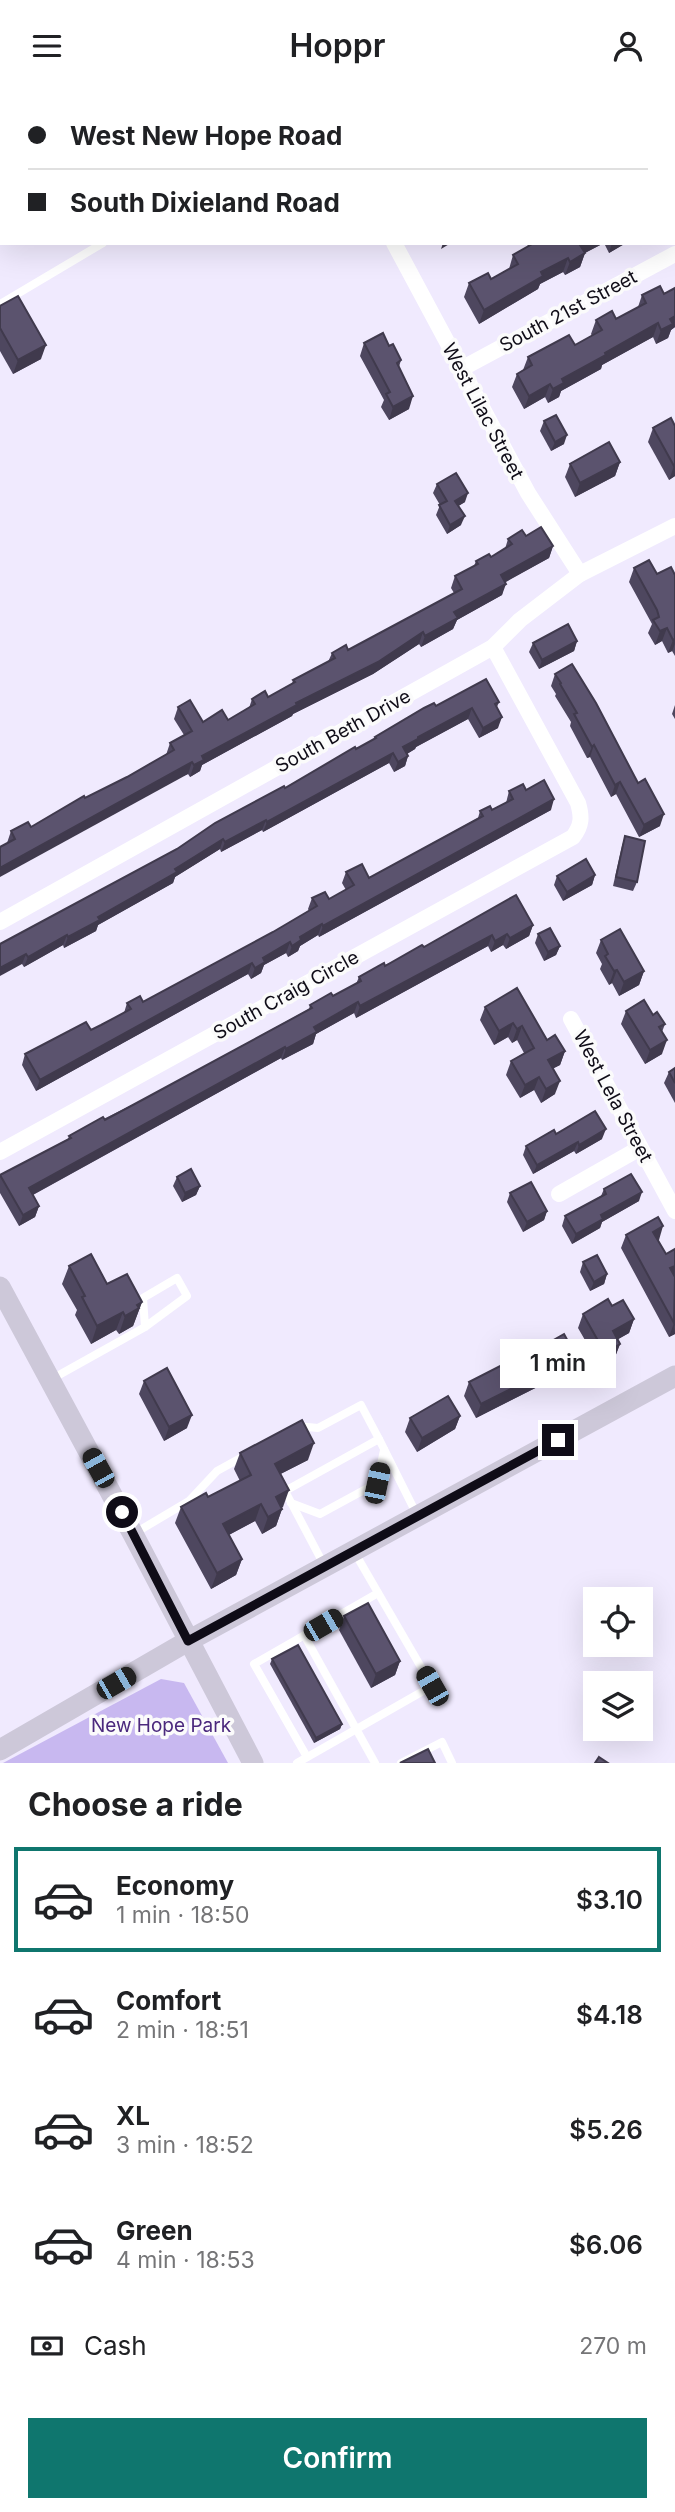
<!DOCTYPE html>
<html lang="en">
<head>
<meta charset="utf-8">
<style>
  :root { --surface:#fff; --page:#f2f2f2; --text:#202124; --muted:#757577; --line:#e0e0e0; --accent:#0f766e }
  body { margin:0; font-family:Inter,sans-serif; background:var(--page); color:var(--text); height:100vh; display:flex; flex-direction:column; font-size:26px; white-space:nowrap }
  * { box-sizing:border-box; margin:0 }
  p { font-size:23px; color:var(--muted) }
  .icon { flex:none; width:38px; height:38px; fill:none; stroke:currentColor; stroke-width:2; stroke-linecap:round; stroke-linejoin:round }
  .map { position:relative; height:1672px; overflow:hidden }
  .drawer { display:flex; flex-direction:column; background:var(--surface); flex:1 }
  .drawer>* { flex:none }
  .banner { position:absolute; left:0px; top:0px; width:676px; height:154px; box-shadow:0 7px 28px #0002; display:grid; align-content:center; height:154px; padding:0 28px; background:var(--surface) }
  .tools { position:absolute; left:583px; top:1496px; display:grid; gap:14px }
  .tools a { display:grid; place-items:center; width:70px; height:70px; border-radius:0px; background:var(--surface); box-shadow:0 7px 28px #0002; font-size:35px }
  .end { position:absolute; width:32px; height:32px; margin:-16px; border:9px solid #0f0c17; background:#fff; box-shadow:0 0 0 4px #fff }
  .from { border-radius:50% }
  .bubble { position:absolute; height:49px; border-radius:0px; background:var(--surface); box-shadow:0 7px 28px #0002; font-size:23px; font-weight:600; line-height:49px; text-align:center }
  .car { position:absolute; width:21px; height:42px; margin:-21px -10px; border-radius:9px; box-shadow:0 0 5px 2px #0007; background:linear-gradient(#222 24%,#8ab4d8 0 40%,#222 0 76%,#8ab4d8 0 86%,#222 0) }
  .banner b { display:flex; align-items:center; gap:24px; height:66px; font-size:26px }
  .banner b+b { border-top:2px solid var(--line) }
  .banner i { width:18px; height:18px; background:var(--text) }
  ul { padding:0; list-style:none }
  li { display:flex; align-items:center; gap:21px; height:105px; margin:0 14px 10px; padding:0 14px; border:4px solid transparent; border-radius:0px }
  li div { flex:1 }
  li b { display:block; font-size:26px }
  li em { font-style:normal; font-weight:600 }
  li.selected { border-color:var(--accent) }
  li>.icon { width:63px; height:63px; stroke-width:1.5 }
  h2 { padding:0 28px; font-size:32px; line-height:84px }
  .pay { display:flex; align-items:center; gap:18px; height:77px; padding:0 28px; font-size:26px }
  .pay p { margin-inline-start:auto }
  .primary-button { display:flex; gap:14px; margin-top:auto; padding:14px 28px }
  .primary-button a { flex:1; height:80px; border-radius:0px; background:var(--accent); color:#fff; font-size:28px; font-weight:600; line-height:80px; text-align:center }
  header { display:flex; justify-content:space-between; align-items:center; height:91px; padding:0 28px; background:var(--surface); font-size:32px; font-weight:600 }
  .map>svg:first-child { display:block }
</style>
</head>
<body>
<header><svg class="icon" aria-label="menu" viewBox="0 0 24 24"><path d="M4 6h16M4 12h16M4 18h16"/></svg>Hoppr<svg class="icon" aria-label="person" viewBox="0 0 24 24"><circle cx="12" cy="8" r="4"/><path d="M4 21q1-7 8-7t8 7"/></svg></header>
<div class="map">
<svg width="675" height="1672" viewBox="0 0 675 1672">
  <rect width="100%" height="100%" fill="#f0eafe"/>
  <polygon fill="#c8b8f0" points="161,1588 184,1592 228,1672 3,1672"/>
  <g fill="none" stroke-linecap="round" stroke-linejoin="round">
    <g stroke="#fff" stroke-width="8">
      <polyline points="191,0 192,2"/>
      <polyline points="2,212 103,152"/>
      <polyline points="50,1289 145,1236 187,1205 177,1187 143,1207 145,1236"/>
      <polyline points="297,1335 318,1337 361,1314 379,1348"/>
      <polyline points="291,1412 320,1423 377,1392 384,1359"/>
      <polyline points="135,1442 189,1410 217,1380 246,1364"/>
      <polyline points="324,1474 285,1400 379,1348 416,1422"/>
      <polyline points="304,1544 375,1672"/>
      <polyline points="307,1666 254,1573 378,1502"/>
      <polyline points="297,1672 432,1595 355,1462"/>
      <polyline points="401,1672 442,1651 452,1672"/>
    </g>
    <g stroke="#fff" stroke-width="16">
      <polyline points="318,0 319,2"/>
      <polyline points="594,2 597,0"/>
      <polyline points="394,152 528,402 580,483"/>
      <polyline points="461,278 675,163"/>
      <polyline points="0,831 493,556 520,529 580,483 675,435"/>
      <polyline points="571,928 675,1120"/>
      <path d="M0,1061L573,746C582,734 582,726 578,712L493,556"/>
      <polyline points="559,1103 640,1057"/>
    </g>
    <g stroke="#cdc8d9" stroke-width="21">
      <polyline points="0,1196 133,1443 253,1672"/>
      <polyline points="0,1659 188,1550 675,1285"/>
    </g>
  </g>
  <g fill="#4e475f">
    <polygon points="529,152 626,152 609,162 604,152 585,162 580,176 565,184 563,181 540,193 538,198 479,233 464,206 469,192 491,188 509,178 513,164 527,156"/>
    <polygon points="675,197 675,236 671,239 668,247 656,253 653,246 602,274 601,278 561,300 559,306 548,312 545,306 524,318 512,296 517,283 523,279 528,266 575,254 592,245 591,243 596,229 616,228 638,216 642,204 664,203"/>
    <polygon points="0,215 41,268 13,283 0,260"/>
    <polygon points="364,252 389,255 401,269 399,276 409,318 389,329 381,316 384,309 360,265"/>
    <polygon points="544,330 564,353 551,360 540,340"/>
    <polygon points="675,335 675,385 669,389 648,351 653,337"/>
    <polygon points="620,371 615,385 575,406 565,386 570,373"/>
    <polygon points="437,393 465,411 458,415 461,434 447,443 436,424 440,414 433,402"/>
    <polygon points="526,445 553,455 549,467 505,491 502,504 457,529 453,538 421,556 419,553 373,583 293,623 292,625 202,674 200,680 190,686 188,683 7,752 11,740 31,736 127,686 166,664 170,652 184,644 174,628 178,616 203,631 228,629 249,617 252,608 268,606 292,593 293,589 328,571 332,562 348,559 454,502 451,497 455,485 474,475 476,470 491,466 505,458 508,448"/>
    <polygon points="634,477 657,483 675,484 675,565 672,560 668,562 662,550 655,554 648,542 652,533 629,491"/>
    <polygon points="577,550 574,560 539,578 529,561 533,552"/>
    <polygon points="555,583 660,735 639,746 616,703 611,706 590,666 587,667 570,635 571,631 555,605 556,603 551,595"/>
    <polygon points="499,611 497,616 498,637 479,647 468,628 416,656 415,658 407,663 408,665 405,675 394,681 389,672 263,741 262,739 221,761 220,758 175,786 173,792 98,834 96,840 64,857 63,854 24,876 22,873 0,853 177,758 374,648 375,646 436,615"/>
    <polygon points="675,614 675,628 672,623"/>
    <polygon points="526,699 551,719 319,846 318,844 300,855 298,860 288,866 286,862 264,874 261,882 251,888 248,883 36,1000 22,974 25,963 91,939 124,922 127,912 143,911 273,841 309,820 308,818 312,807 329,808 346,799 342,792 346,781 369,787 478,727 480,720 492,719 506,712 509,700"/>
    <polygon points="625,745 637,791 633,800 613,795 622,755"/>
    <polygon points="595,784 592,794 563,810 554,794 557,785"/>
    <polygon points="533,834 529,845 506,858 503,854 491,861 488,855 356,927 354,922 316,943 313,953 282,969 281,967 33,1104 39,1115 35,1126 19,1135 0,1102 0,1084 68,1048 69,1045 144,1008 309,918 310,914 333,905 356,893 359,886 424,856"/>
    <polygon points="538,843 560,855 556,864 544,870 535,852"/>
    <polygon points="601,849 644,880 639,894 619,905 612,892 609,894 600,878 602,873 596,862"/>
    <polygon points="485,916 565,960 560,974 553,977 555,1003 541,1012 534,999 520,1007 506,984 511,970 524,962 517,949 512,952 508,946 494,954 480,929"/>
    <polygon points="626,920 653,924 665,933 662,941 662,963 645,973 621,933"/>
    <polygon points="675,977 675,1012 664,992 669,981"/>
    <polygon points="556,1043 602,1048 576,1063 574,1060 533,1083 523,1064 526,1055"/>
    <polygon points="177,1086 200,1095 196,1104 182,1111 173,1095"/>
    <polygon points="604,1098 639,1110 602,1131 600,1137 572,1153 562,1135 565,1125 601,1105"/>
    <polygon points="510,1102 547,1120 544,1129 523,1141 507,1111"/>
    <polygon points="626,1144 658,1149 666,1163 675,1158 675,1243 669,1246 621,1157"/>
    <polygon points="583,1171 607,1183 604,1193 590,1200 580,1181"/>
    <polygon points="69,1175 142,1211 133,1235 119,1243 116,1239 91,1253 75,1224 77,1219 62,1193"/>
    <polygon points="612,1215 634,1228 629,1242 618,1248 620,1253 615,1266 600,1275 578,1237 583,1223"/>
    <polygon points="506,1276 571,1279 476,1327 464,1305 469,1291"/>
    <polygon points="144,1290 187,1337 164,1350 139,1303"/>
    <polygon points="460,1325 455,1338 417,1361 405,1341 410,1327"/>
    <polygon points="240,1362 308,1369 280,1383 283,1416 281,1416 282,1418 276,1435 262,1443 255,1430 229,1444 242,1468 236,1484 211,1498 175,1432 181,1416 208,1406 240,1390 234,1378"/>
    <polygon points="344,1525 400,1570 395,1584 371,1597 339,1539"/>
    <polygon points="272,1568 342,1633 340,1638 314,1652 270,1573"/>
  </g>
  <g fill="#403a4d">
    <polygon points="496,0 517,0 513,2 493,2"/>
    <polygon points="443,152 451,152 441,158"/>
    <polygon points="583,152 604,152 575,167 580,154"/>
    <polygon points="612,152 626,152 609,162"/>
    <polygon points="585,162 580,176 565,184 570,171"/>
    <polygon points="568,167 563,181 540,193 538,198 479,233 484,219 541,181"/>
    <polygon points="675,225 675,236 671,239 668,247 656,253 661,239 670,228"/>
    <polygon points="658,232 653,246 602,274 601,278 561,300 559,306 548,312 553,298 562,288 605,262"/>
    <polygon points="46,254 41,268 13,283 18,269"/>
    <polygon points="550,293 545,306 524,318 529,305"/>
    <polygon points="413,305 409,318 389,329 393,316"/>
    <polygon points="567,344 564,353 551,360 555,351"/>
    <polygon points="620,371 615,385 575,406 580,392"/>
    <polygon points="675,374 675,385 669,389 674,375"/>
    <polygon points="468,402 465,411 452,419 455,410"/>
    <polygon points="465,425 461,434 447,443 450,434"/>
    <polygon points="553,455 549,467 497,496 501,484"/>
    <polygon points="506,493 502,504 457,529 453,538 421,556 425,545 454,521"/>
    <polygon points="667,537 662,550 655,554 660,540"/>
    <polygon points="423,541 419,553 373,583 293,623 292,625 202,674 200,680 190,686 194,674 202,665"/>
    <polygon points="675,548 675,553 672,560 668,562 673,549"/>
    <polygon points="577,550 574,560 539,578 542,569"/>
    <polygon points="472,617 468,628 416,656 415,658 400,667 403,656 418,646"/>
    <polygon points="502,626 498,637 479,647 483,637"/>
    <polygon points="594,654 590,666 587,667 592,656"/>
    <polygon points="393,662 389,672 263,741 267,731"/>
    <polygon points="408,665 405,675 394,681 398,671"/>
    <polygon points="192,671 188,683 0,786 0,777"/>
    <polygon points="620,691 616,703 611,706 615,694"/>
    <polygon points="554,708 551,719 319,846 323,835"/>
    <polygon points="664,723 660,735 639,746 644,734"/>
    <polygon points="266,729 262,739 221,761 225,751"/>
    <polygon points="223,748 220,758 175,786 173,792 98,834 96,840 64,857 68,846 98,826"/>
    <polygon points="595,784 592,794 563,810 567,801"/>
    <polygon points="322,833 318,844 300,855 298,860 288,866 292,855 300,846"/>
    <polygon points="533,834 529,845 506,858 510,847"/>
    <polygon points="507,843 503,854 491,861 495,850"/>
    <polygon points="67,844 63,854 24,876 28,866"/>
    <polygon points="492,844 488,855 356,927 360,915"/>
    <polygon points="290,851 286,862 264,874 261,882 251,888 255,877 263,867"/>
    <polygon points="560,855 556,864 544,870 548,861"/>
    <polygon points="26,863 22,873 0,885 0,877"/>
    <polygon points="252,872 248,883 36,1000 40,989"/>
    <polygon points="617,879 612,892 609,894 614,880"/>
    <polygon points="644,880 639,894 619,905 624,891"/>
    <polygon points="358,911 354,922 316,943 313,953 282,969 286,958 314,936"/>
    <polygon points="513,932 508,946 494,954 499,940"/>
    <polygon points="522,935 517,949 512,952 517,938"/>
    <polygon points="667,949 662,963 645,973 650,959"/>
    <polygon points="285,956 281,967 25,1108 29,1097"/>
    <polygon points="565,960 560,974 543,983 548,969"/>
    <polygon points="539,986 534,999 520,1007 525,994"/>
    <polygon points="560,990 555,1003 541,1012 546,998"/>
    <polygon points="606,1038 602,1048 576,1063 579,1054"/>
    <polygon points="578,1051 574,1060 533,1083 537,1074"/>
    <polygon points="200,1095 196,1104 182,1111 185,1102"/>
    <polygon points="642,1101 639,1110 602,1131 600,1137 572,1153 576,1143 601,1124"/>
    <polygon points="39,1115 35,1126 19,1135 23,1124"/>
    <polygon points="547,1120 544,1129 523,1141 527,1131"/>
    <polygon points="663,1135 659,1149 648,1155 653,1141"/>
    <polygon points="675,1175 675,1185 670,1177"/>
    <polygon points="607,1183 604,1193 590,1200 594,1191"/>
    <polygon points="142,1211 133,1235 119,1243 125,1225 137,1214"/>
    <polygon points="123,1221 116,1239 91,1253 97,1235"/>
    <polygon points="634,1228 629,1242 608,1254 613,1240"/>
    <polygon points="674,1232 675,1243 669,1246"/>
    <polygon points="620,1253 615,1266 600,1275 605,1262"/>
    <polygon points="576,1265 571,1279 476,1327 481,1313"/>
    <polygon points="192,1324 187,1337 164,1350 169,1336"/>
    <polygon points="460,1325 455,1338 417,1361 422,1347"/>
    <polygon points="314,1352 308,1369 269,1389 275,1373"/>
    <polygon points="289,1399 283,1416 270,1422 276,1406"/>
    <polygon points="261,1413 255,1430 217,1450 223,1433"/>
    <polygon points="282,1418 276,1435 262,1443 268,1426"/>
    <polygon points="242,1468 236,1484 211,1498 217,1482"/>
    <polygon points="400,1570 395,1584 371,1597 376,1583"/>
    <polygon points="342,1633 340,1638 314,1652 316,1647"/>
  </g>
  <g fill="#5b536e" stroke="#403a4d" stroke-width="2">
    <polygon points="432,0 496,0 493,2 480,2 479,0 477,2 429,2"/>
    <polygon points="631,0 675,0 675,3 674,4 674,2 628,2"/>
    <polygon points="675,87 675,114 674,115 674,88"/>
    <polygon points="534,152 583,152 580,154 585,162 570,171 568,167 541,181 543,185 484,219 469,192 488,182 491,188 518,173 513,164"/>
    <polygon points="660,195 664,203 675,197 675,225 670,228 673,233 661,239 658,232 605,262 606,264 562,288 564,292 553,298 550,293 529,305 517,283 532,274 528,266 569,244 575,254 602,239 596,229 612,220 616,228 646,212 642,204"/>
    <polygon points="18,205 46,254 18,269 0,237 0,215"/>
    <polygon points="383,242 389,255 393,253 401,269 397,272 413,305 393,316 386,303 390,301 364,252"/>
    <polygon points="556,324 567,344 555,351 544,330"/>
    <polygon points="671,327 675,335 675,374 674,375 653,337"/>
    <polygon points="609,351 620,371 580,392 570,373"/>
    <polygon points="456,382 468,402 455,410 465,425 450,434 439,414 447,410 437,393"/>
    <polygon points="541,436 553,455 501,484 506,493 454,521 458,527 425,545 423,541 378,571 296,612 297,614 202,665 204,669 194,674 192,671 0,777 0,756 15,748 11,740 28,731 31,736 84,705 85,707 127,686 174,659 170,652 192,640 178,616 190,609 203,631 222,619 228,629 255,613 252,608 265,600 268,606 295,591 293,589 335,567 332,562 346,554 348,559 462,498 455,485 478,473 476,470 489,463 491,466 512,453 508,448 522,439 526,445"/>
    <polygon points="649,469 657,483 671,476 675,484 675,548 673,549 667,537 660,540 653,529 659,526 657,519 634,477"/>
    <polygon points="568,533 577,550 542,569 533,552"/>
    <polygon points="572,573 596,612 638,692 645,688 664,723 644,734 620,691 615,694 594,654 592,656 574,623 577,622 560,593 561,592 555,583"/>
    <polygon points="486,588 499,611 495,613 502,626 483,637 472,617 418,646 418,648 403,656 408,665 398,671 393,662 267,731 266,729 225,751 223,748 175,778 177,781 98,826 100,829 68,846 67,844 28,866 26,863 0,877 0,853 177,758 215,732 284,695 285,697 355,656 356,658 376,647 375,646 424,617 434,612 436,615"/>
    <polygon points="544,689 554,708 323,835 322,833 300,846 301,849 292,855 290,851 263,867 265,871 255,877 252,872 40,989 25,963 86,931 91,939 101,934 131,918 127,912 140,905 143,911 273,841 317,815 312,807 325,801 329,808 354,794 346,781 362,773 369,787 483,725 480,720 490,715 492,719 513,708 509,700 523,693 526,699"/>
    <polygon points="625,745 645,750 637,791 616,786"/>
    <polygon points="586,768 595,784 567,801 557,785"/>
    <polygon points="516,804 533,834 510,847 507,843 495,850 492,844 360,915 358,911 314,936 317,941 286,958 285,956 29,1097 39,1115 23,1124 0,1084 71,1047 69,1045 103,1026 105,1029 144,1008 312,917 310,914 331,902 333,905 361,890 359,886 384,872 385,875 422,854 424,856"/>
    <polygon points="550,837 560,855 548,861 538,843"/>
    <polygon points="620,838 644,880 624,891 617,879 614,880 605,865 608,863 601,849"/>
    <polygon points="517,897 547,949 555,944 565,960 548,969 560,990 546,998 539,986 525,994 511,970 534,957 522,935 517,938 513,932 499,940 485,916"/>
    <polygon points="644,909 653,924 657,921 665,933 659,936 667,949 650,959 626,920"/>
    <polygon points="675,977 675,992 669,981"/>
    <polygon points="595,1020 606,1038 579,1054 578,1051 537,1074 526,1055 554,1039 556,1043"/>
    <polygon points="191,1078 200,1095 185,1102 177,1086"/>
    <polygon points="631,1083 642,1101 601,1124 603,1128 576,1143 565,1125 606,1103 604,1098"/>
    <polygon points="531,1091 547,1120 527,1131 510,1102"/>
    <polygon points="658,1126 663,1135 653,1141 666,1163 675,1158 675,1175 670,1177 675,1186 674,1232 626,1144"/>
    <polygon points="91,1163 107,1193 127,1183 142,1211 137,1214 139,1217 125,1225 123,1221 97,1235 82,1206 85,1205 69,1175"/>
    <polygon points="597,1164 607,1183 594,1191 583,1171"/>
    <polygon points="608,1208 612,1215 623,1209 634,1228 613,1240 620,1253 605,1262 583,1223"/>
    <polygon points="564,1243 576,1265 481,1313 469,1291 504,1273 506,1276"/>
    <polygon points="167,1277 192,1324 169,1336 144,1290"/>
    <polygon points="448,1305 460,1325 422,1347 410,1327"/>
    <polygon points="302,1329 314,1352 275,1373 289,1399 276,1406 282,1418 268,1426 261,1413 223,1433 242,1468 217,1482 181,1416 206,1402 208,1406 251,1384 240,1362"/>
    <polygon points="368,1512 400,1570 376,1583 344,1525"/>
    <polygon points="298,1554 342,1633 316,1647 272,1568"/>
    <polygon points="428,1658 435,1672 400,1672"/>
    <polygon points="599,1666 608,1672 595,1672"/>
  </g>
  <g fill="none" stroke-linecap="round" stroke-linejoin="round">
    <polyline stroke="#0f0c17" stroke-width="9" points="122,1421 188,1550 558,1349"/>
  </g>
  <g text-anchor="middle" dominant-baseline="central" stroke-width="7" stroke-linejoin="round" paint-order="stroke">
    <g font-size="19" fill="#0f0c17" stroke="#fbfbfb">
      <text transform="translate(568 220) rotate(-28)">South 21st Street</text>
      <text transform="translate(483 320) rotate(62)">West Lilac Street</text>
      <text transform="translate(343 640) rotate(-29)">South Beth Drive</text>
      <text transform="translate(286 904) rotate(-29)">South Craig Circle</text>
      <text transform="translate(613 1005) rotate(62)">West Lela Street</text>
    </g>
    <g font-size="19" fill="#4b297d" stroke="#fbfbfb">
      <text x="161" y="1634">New Hope Park</text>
    </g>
  </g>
</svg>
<div class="tools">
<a><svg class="icon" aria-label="locate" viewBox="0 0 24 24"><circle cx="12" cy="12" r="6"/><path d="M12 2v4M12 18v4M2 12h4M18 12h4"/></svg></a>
<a><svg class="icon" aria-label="layers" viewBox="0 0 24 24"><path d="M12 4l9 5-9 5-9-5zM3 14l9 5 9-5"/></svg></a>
</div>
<i class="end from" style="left:122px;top:1421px"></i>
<i class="end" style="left:558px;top:1349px"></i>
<div class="bubble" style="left:500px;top:1248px;width:116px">1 min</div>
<i class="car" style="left:98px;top:1377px;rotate:331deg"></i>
<i class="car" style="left:377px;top:1392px;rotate:12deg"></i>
<i class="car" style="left:323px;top:1534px;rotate:60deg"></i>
<i class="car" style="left:116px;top:1592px;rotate:60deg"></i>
<i class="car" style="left:432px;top:1595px;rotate:330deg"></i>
<div class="banner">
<b><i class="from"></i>West New Hope Road</b>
<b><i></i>South Dixieland Road</b>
</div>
</div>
<section class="drawer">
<h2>Choose a ride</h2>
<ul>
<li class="selected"><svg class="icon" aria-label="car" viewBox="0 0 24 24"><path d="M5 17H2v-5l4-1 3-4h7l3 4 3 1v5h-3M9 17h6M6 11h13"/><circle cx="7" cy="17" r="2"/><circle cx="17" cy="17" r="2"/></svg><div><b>Economy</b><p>1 min · 18:50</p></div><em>$3.10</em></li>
<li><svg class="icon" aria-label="car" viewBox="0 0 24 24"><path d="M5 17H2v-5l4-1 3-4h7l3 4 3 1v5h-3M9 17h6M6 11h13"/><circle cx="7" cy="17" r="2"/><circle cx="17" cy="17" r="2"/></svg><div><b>Comfort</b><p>2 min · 18:51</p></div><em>$4.18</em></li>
<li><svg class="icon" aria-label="car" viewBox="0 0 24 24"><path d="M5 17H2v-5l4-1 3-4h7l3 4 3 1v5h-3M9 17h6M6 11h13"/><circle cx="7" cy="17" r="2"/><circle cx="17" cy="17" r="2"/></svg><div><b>XL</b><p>3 min · 18:52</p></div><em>$5.26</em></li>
<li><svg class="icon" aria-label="car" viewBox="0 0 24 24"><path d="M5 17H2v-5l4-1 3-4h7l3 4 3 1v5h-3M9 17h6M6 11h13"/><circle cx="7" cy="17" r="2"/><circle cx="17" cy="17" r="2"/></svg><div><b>Green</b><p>4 min · 18:53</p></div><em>$6.06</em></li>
</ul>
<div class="pay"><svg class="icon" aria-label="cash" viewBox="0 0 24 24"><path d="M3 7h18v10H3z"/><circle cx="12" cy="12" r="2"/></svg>Cash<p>270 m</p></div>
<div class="primary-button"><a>Confirm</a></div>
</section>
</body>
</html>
